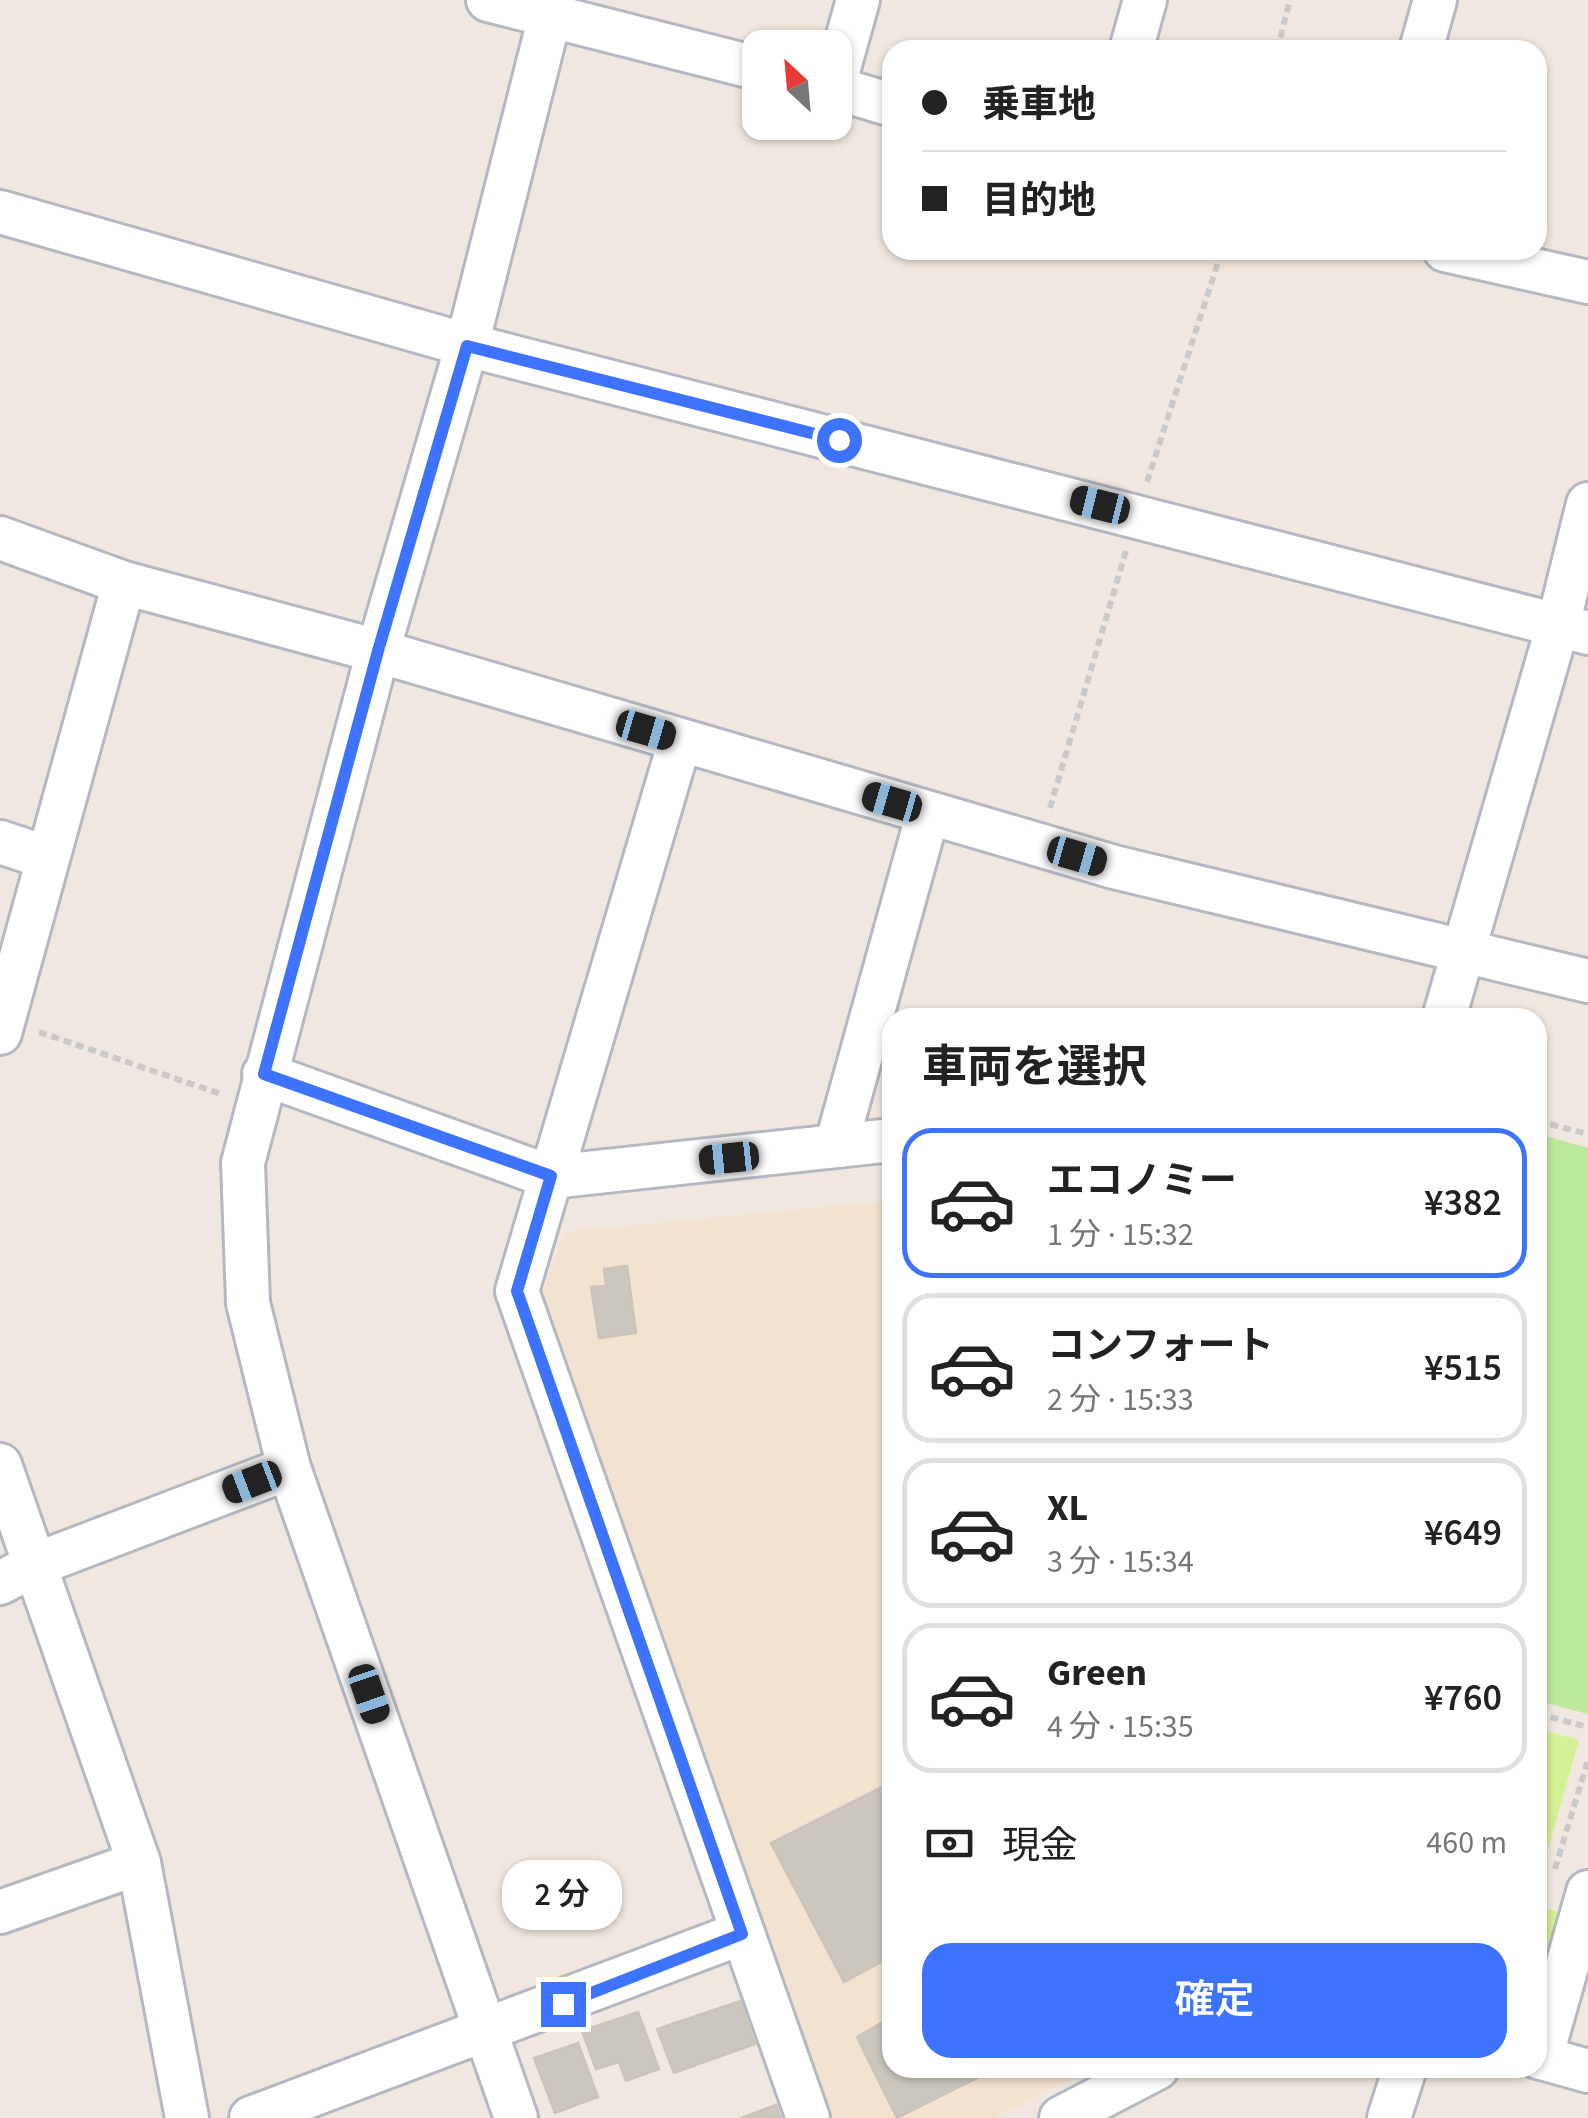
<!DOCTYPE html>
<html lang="ja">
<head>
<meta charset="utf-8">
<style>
  :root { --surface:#fff; --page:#f6f6f6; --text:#222; --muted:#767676; --line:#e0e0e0; --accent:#3e73ff }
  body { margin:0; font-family:"Source Sans 3","Noto Sans JP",sans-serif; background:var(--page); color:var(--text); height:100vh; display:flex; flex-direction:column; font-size:38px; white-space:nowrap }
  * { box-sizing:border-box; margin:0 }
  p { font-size:32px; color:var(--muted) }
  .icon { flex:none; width:55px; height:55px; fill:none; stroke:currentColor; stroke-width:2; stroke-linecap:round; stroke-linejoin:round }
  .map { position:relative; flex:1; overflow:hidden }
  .drawer { position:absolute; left:882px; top:1008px; width:665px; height:1070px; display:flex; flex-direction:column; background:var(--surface); border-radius:30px; box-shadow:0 2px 8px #0004 }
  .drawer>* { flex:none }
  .banner { position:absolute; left:882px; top:40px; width:665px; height:220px; border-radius:30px; box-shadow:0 2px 8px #0004; display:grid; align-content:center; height:220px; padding:0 40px; background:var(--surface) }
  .needle { width:65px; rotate:334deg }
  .fabs { position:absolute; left:742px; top:30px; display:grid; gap:20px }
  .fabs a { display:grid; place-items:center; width:110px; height:110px; border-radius:20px; background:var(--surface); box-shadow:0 2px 8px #0004; font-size:50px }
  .end { position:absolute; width:45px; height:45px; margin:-22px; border:12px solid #3e73ff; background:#fff; box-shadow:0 0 0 5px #fff }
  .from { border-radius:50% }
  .bubble { position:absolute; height:70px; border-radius:30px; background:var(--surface); box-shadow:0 2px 8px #0004; font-size:32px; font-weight:600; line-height:70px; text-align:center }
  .car { position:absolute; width:30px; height:60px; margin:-30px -15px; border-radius:12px; box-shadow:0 0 8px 2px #0007; background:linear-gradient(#222 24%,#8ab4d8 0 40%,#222 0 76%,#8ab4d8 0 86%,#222 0) }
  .banner b { display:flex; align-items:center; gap:35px; height:95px; font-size:38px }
  .banner b+b { border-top:2px solid var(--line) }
  .banner i { width:25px; height:25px; background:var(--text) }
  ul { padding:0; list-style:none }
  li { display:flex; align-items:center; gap:30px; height:150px; margin:0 20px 15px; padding:0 20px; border:5px solid var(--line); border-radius:30px }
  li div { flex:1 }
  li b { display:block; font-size:38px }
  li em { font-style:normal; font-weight:600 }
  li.active { border-color:var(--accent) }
  li>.icon { width:90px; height:90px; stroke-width:1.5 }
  h2 { padding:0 40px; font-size:45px; line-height:120px }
  .pay { display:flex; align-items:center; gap:25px; height:110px; padding:0 40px; font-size:38px }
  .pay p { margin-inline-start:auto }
  .button { display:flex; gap:20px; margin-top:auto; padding:20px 40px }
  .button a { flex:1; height:115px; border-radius:30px; background:var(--accent); color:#fff; font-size:40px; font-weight:600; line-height:115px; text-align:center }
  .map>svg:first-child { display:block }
</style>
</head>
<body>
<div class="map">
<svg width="1588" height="2118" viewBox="0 0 1588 2118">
  <rect width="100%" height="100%" fill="#f0e8e0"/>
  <polygon fill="#f2e3cf" points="892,1200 892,2068 1094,2068 995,2118 825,2118 539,1303 564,1232"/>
  <polygon fill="#bce99a" points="1538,1134 1588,1148 1588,1714 1538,1701"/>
  <g fill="#d2f195">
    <polygon points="1538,1729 1579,1740 1538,1885"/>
    <polygon points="1538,1905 1569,1916 1538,2020"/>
  </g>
  <g fill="#cbc6be" stroke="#ccc3b9" stroke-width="2.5">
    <polygon points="627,1266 636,1333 599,1338 591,1287 606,1286 604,1269"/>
    <polygon points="892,1782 892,1956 844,1982 771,1843"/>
    <polygon points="740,2001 755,2044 674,2073 657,2029"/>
    <polygon points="638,2012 659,2069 626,2081 619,2062 596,2069 582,2031"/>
    <polygon points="892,2017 892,2068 997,2068 897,2118 857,2037"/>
    <polygon points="578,2043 598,2097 555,2113 534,2058"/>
    <polygon points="776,2105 781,2118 741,2118"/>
  </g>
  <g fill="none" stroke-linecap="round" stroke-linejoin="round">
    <g stroke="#b4b8c2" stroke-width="48">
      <g id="minor">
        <polyline points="488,0 760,69"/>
        <polyline points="1131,50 1145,0"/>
        <polyline points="1421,50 1435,0"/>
        <polyline points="835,82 858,0"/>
        <polyline points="835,88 892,105"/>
        <polyline points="0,212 467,345 1588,633"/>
        <polyline points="1445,250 1588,282"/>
        <polyline points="0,538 124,583 378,651 1114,867 1588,981"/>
        <polyline points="680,741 517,1291 808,2118"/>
        <polyline points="0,842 45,857"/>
        <polyline points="1444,1018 1558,625 1588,504"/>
        <polyline points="0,1033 124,583"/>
        <polyline points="264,1074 551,1177 892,1140"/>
        <polyline points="836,1146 928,813"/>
        <polyline points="0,1465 139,1863 187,2118"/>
        <polyline points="0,1583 34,1565 289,1468"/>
        <polyline points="0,1912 139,1863"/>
        <polyline points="1538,2057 1588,2071"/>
        <polyline points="1541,2058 1588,1892"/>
        <polyline points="251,2118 742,1933"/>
        <polyline points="516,2118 289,1468 248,1303 243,1163 378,651 467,345 554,0"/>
        <polyline points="1061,2118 1157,2068"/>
        <polyline points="1389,2118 1405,2068"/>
      </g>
    </g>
    <g stroke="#c9c9c9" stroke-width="6" stroke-dasharray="8 5" stroke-linecap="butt">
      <polyline points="1277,50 1290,0"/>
      <polyline points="1147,482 1222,250"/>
      <polyline points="1050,808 1126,551"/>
      <polyline points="39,1032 221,1094"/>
      <polyline points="1538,1121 1588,1134"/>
      <polyline points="1538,1714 1588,1727"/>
      <polyline points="1555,1869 1588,1760"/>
    </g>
    <use href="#minor" stroke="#fff" stroke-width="42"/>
  </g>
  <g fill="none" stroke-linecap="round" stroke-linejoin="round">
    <polyline stroke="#3e73ff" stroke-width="12" points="563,2004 742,1934 517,1291 551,1176 264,1074 378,651 467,346 839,440"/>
  </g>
</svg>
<div class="fabs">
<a><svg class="needle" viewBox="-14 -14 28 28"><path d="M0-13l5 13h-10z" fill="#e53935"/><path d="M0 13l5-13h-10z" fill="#767676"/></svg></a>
</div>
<i class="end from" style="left:839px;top:440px"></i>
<i class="end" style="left:563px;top:2004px"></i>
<div class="bubble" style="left:502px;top:1860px;width:120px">2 分</div>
<i class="car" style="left:1100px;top:505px;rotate:284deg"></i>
<i class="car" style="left:646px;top:730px;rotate:106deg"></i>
<i class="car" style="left:892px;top:802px;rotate:286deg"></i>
<i class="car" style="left:1077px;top:856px;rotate:106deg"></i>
<i class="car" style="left:729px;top:1158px;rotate:264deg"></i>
<i class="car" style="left:252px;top:1482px;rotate:249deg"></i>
<i class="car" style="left:369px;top:1694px;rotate:161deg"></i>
<div class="banner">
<b><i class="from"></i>乗車地</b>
<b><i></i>目的地</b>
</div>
<section class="drawer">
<h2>車両を選択</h2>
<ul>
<li class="active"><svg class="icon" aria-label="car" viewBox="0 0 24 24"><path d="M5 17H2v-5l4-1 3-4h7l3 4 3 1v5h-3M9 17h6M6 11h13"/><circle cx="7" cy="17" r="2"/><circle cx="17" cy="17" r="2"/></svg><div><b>エコノミー</b><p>1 分 · 15:32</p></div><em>¥382</em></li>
<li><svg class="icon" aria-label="car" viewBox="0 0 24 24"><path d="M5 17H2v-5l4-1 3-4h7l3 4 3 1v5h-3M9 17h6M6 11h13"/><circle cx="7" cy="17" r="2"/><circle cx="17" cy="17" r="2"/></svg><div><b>コンフォート</b><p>2 分 · 15:33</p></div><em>¥515</em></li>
<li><svg class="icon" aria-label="car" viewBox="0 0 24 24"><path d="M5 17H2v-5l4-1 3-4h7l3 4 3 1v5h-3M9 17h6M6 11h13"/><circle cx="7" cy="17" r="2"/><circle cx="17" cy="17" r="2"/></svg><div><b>XL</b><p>3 分 · 15:34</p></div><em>¥649</em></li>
<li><svg class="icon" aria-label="car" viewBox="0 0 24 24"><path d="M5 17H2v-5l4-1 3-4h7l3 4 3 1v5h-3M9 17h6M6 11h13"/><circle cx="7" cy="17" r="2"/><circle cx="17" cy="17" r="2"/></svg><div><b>Green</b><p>4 分 · 15:35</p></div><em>¥760</em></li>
</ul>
<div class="pay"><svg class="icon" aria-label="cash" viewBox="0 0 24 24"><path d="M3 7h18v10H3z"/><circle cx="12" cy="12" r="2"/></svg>現金<p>460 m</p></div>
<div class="button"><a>確定</a></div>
</section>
</div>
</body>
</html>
